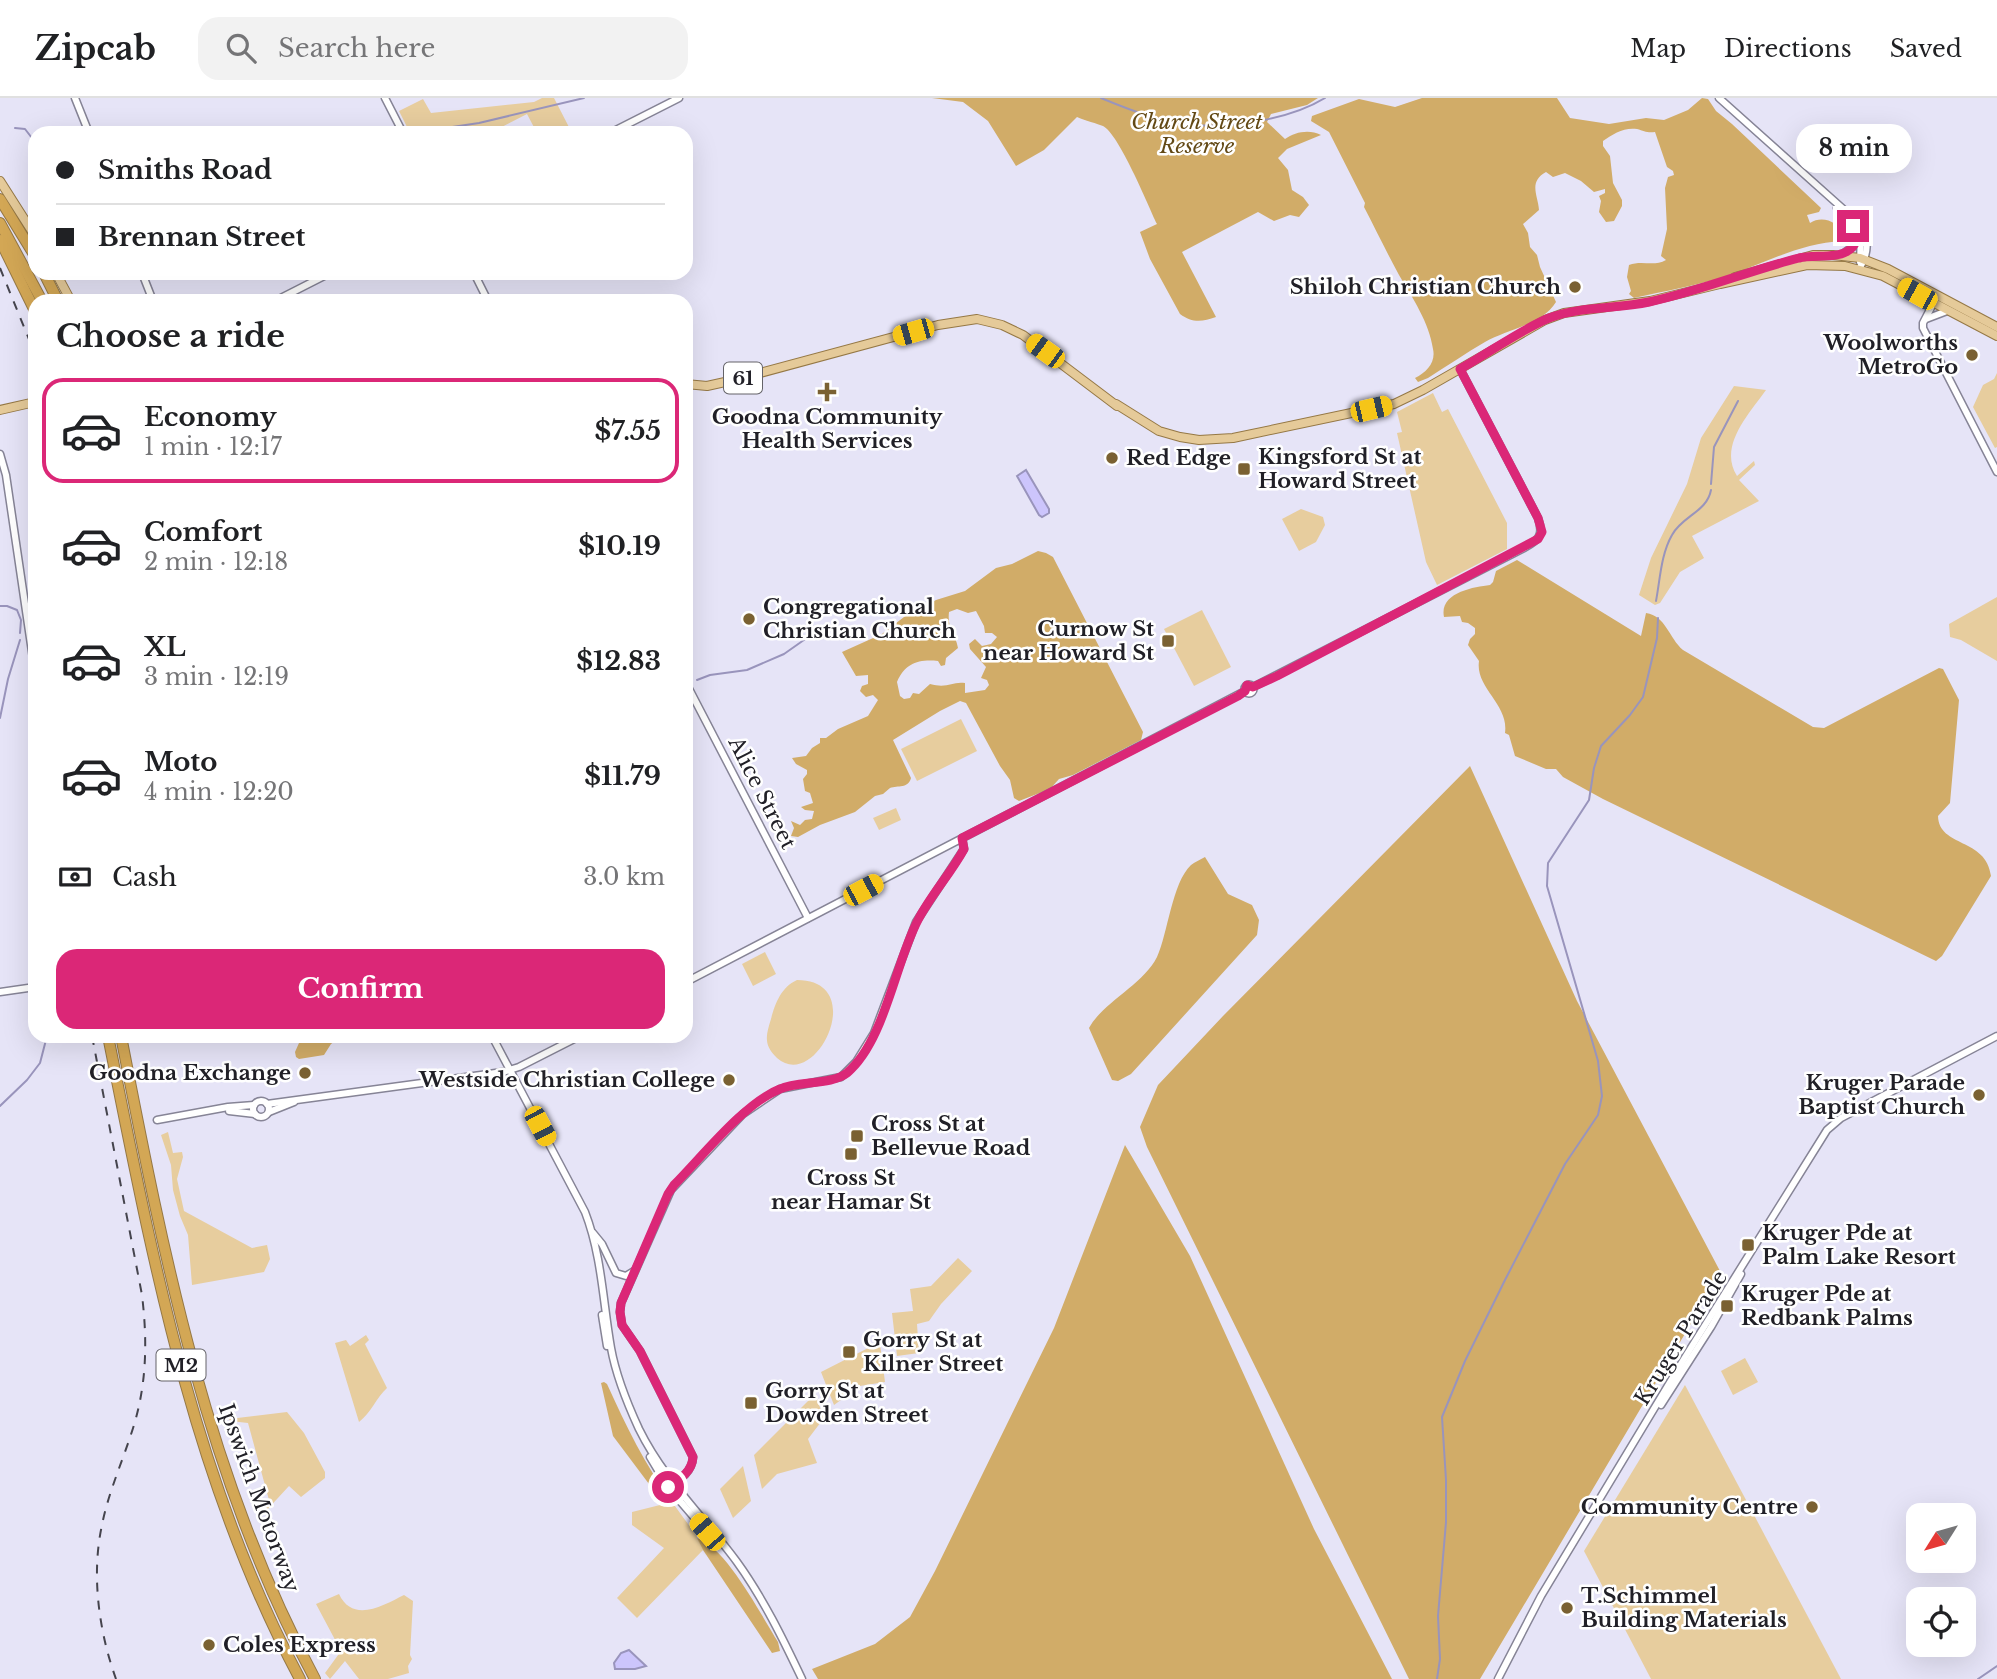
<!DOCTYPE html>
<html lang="en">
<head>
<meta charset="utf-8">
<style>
  :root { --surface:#fff; --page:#f2f2f2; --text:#202124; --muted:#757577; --line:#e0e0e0; --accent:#db2777 }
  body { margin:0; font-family:"Libre Baskerville",serif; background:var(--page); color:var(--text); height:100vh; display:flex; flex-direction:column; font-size:26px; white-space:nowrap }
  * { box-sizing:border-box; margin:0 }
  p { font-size:23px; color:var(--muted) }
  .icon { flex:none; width:38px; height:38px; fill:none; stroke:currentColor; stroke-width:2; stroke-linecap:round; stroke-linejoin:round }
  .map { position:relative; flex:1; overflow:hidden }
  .details { position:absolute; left:28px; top:196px; width:665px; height:749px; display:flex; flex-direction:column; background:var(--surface); border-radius:21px; box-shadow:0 7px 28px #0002 }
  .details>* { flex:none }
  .hud { position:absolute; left:28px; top:28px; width:665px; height:154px; border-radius:21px; box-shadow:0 7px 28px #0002; display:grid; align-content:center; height:154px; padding:0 28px; background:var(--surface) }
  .needle { width:46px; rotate:233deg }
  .tools { position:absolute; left:1906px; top:1405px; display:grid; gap:14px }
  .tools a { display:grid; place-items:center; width:70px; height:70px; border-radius:14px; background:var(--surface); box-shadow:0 7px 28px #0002; font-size:35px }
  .end { position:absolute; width:32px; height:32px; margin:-16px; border:9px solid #db2777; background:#fff; box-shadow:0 0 0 4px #fff }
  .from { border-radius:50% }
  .bubble { position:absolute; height:49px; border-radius:21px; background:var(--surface); box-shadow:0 7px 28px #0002; font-size:23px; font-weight:700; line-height:49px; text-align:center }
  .car { position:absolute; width:21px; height:42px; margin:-21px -10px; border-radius:9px; box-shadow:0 0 5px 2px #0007; background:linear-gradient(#f5c518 24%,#345 0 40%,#f5c518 0 76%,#345 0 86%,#f5c518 0) }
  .hud b { display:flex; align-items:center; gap:24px; height:66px; font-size:26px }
  .hud b+b { border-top:2px solid var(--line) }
  .hud i { width:18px; height:18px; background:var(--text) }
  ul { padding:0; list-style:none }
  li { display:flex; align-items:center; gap:21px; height:105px; margin:0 14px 10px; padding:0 14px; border:4px solid transparent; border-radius:21px }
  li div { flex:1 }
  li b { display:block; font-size:26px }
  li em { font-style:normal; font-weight:700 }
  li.current { border-color:var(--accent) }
  li>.icon { width:63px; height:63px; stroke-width:1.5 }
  h2 { padding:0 28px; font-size:32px; line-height:84px }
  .pay { display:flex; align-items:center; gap:18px; height:77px; padding:0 28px; font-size:26px }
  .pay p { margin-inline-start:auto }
  .primary-button { display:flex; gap:14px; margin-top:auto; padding:14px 28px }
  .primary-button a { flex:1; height:80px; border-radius:21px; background:var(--accent); color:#fff; font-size:28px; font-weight:700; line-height:80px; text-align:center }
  header { display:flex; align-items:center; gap:42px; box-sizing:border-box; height:98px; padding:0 35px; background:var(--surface); border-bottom:2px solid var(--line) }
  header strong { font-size:33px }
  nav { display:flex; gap:38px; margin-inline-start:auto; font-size:24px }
  .search { width:490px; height:63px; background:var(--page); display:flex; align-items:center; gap:18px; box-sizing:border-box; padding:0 24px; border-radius:21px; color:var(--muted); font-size:26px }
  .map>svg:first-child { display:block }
</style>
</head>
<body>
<header>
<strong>Zipcab</strong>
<div class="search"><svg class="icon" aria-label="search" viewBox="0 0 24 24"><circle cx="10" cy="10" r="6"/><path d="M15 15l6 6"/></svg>Search here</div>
<nav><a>Map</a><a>Directions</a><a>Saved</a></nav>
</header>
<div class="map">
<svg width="1997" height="1581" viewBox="0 0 1997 1581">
  <rect width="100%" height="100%" fill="#e6e4f7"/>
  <g fill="#e7cd9e">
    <polygon points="542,0 554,0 572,35 537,35 527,16 490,35 410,35 399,13 423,1 431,15 534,4"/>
    <polygon points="1997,275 1997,349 1995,350 1973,309 1983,287 1994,281"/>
    <path d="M1734,288L1766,292C1749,316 1718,348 1737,378L1754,363L1755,367L1739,382L1759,403L1692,438L1704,460L1680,474L1660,505L1655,507L1639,497L1651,460L1687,386L1701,340Z"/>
    <polygon points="1433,295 1442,314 1448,311 1507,425 1507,451 1437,487 1426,464 1397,335 1402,334 1397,314"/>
    <polygon points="1301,411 1323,419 1325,427 1316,444 1299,453 1282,421"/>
    <polygon points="1997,499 1997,563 1961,542 1950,539 1949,526"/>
    <polygon points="1202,512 1231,569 1194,588 1164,531"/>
    <polygon points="961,621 977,653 917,683 901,651"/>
    <polygon points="896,710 901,722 879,732 873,720"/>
    <polygon points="765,854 776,876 753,888 742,866"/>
    <path d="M797,882C870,882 816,995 777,960C763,947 766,937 771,921C775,906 781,889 797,882Z"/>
    <polygon points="168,1034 173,1055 182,1054 183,1059 177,1081 184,1113 252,1150 267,1147 270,1161 264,1174 192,1187 188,1137 180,1118 173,1092 171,1067 161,1037"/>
    <polygon points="958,1160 972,1173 941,1206 929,1223 917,1226 919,1255 897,1258 892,1215 913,1213 910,1191 931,1188"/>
    <path d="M366,1237L369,1242L365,1246L387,1290C376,1300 371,1315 359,1324L335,1245L346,1242L350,1248Z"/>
    <polygon points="878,1245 880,1246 885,1284 860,1288 834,1307 821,1274"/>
    <polygon points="1745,1260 1758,1284 1733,1297 1721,1273"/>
    <polygon points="1685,1287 1841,1581 1651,1581 1584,1453"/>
    <polygon points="815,1296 824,1320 808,1341 817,1365 777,1376 762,1391 754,1357"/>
    <polygon points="287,1314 304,1335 325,1374 325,1380 301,1399 289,1388 265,1414 269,1402 248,1325 230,1323 229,1321"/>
    <polygon points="743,1368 751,1403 733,1420 720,1391"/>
    <polygon points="672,1404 696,1437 703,1452 637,1520 617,1500 664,1450 632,1427 632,1414"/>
    <path d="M339,1496C353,1526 384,1507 404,1497L413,1503L410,1557L412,1561L408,1568L409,1575L388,1581H359L345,1563L330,1581L325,1575L341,1553L316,1506Z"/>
  </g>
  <g fill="#d1ac68" fill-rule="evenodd">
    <path d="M932,0H1318L1307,7L1271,16L1267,24L1285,41C1295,34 1309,31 1321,37L1287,51L1278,60L1288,72L1292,92L1303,99L1309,107L1299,119L1290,117L1274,123L1258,114L1182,154L1216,219C1202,224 1192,225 1180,216L1150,161L1140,134L1157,126C1148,107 1119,36 1103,28C1098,26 1084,22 1077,19L1044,52L1016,68L988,23L963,4Z"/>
    <path d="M1422,0H1557L1570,20L1609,26L1646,20L1664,22L1688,12L1702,0L1708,1L1716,13L1732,26L1821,110L1819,114L1807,117L1810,125C1822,117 1838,123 1845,138L1842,143C1800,145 1763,166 1724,179C1695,188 1664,193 1634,200L1629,196L1631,193L1627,179L1629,167C1642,162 1654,169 1666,162L1661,158L1667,131L1665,90L1668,79L1674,77L1673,73L1667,69L1655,34C1647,35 1644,33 1637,31C1624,29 1613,36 1603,43V48L1610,58L1613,85L1622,102V108L1614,123L1606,124L1599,114L1601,103L1599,98L1605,95V91L1594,94L1581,83L1565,75L1553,79L1546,74C1528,84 1538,97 1539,112L1523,126L1528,135L1530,149L1537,157L1540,169L1556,204C1542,227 1507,231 1485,244C1466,255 1447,268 1428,280L1418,284L1415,280C1427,274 1436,264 1433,251C1429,224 1413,201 1399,177C1387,155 1376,132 1364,109L1365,105L1329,34L1311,23L1312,18L1359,1L1395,9Z"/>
    <path d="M1038,453L1046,455L1053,459L1143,634L1141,642L1073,677L1059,681L1050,691L1019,703L1014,700L1010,682L1000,668L966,605L960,603L940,613L893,642L911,680C908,691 898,687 890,690L883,696L875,698L855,714L820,727L798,739L791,738L794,730L791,723L800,727L805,722L812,721L814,713L805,712L801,709L813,705L810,695L805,693L803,681L807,676V672L796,666L792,660L806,658L812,650L820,645V640H826L838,631L868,618L878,602L873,597L866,599L860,593L862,588L868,586V577L856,578L842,554L882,536L904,519L936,502L965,493L996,470L1012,466ZM957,511L968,515L976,513L984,528L985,535H992L997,539L991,546L982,548L975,541L969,546L970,551L986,569L981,580L987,582L989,587L985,592L965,595V585C952,583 948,591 930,586L919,596L913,595L910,600L904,601L900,598L897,584C905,565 919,561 938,563L941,568L945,567L946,560L958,550C955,534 947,532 949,514Z"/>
    <path d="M1517,462L1641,538L1646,515C1666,518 1669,540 1683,552L1813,629L1824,630L1939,570L1943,571L1959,602L1950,705L1938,718C1939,750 1986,739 1991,778L1942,858L1936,863L1603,701L1563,679L1556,671H1546L1515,658L1509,637L1505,635C1509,606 1475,590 1479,563L1468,547L1470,541L1475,536V530L1468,525L1462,524L1460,518L1444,519C1439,495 1473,489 1490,487L1493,484L1496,473Z"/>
    <polygon points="1470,668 1577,903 1720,1173 1705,1202 1480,1581 1409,1581 1147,1049 1140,1029 1158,987 1223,918"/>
    <path d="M1205,759L1228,796L1252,807L1259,822L1257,837L1131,976L1118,983L1112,982L1089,930C1103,904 1143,887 1157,859C1168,835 1172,785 1191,767C1195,764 1201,761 1205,759Z"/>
    <polygon points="292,938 340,938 340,939 331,946 324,957 299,961 296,959 295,954 299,945"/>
    <polygon points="1125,1047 1190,1158 1314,1431 1392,1581 818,1581 812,1571 875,1546 910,1519 935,1473 1054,1230"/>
    <path d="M604,1284L607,1286C626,1328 645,1367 672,1404L664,1406L613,1338L601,1285Z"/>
    <path d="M697,1440C726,1449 761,1517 778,1544L780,1553L772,1555L703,1452Z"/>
  </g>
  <g fill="#ccc5fc" stroke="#9994bc" stroke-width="2">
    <polygon points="1026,372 1049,411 1049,415 1042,419 1039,417 1017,378"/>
    <polygon points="629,1552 646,1568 635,1571 615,1571 614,1565 621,1555"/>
  </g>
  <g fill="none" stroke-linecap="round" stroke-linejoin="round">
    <g stroke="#9994bc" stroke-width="2">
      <path d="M1101,0C1130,12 1163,25 1194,27C1234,30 1291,21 1325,0"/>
      <polyline points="15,30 25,31 35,44"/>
      <polyline points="412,35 479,25 584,0"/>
      <polyline points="1711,386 1714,349 1738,303"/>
      <path d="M1656,503C1660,482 1661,456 1672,437C1682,418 1707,414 1711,392"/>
      <polyline points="0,508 7,508 17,512 21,522 20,535"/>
      <polyline points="34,521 35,529"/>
      <polyline points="697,582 710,577 747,572 784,556 811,537 835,529"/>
      <polyline points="0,620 8,581 20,542"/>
      <polyline points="0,1008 27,982 40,965 47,938"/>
      <polyline points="1437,1581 1440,1561 1438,1518 1446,1424 1446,1382 1442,1319 1465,1263 1505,1182 1565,1066 1598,1017 1602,998 1598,963 1547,788 1548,765 1589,702 1594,670 1601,648 1630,617 1643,599 1657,540 1658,520"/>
      <polyline points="1978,1581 1997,1568"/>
    </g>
    <g stroke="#868496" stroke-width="9">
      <g id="minor">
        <polyline points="75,0 89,35"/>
        <polyline points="385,0 403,35"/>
        <path d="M1719,0L1860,126C1869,142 1869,155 1859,171"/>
        <polyline points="610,35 679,0"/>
        <polyline points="1837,110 1861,137 1860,164"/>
        <polyline points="1841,157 1854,148 1857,133"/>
        <polyline points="142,175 153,203"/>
        <polyline points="474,175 488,203"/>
        <polyline points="1937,198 1923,225 1923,230 1997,374"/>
        <polyline points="275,203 330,175"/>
        <polyline points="1926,221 1947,213"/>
        <polyline points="0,356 6,377 35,574"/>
        <polyline points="686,585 808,820"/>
        <circle cx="1249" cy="591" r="4.5"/>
        <path d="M1253,589L1524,450C1539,442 1544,437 1538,420L1460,271"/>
        <polyline points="686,884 1245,593"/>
        <polyline points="0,894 35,889"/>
        <path d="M492,938L585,1114C602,1158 603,1205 611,1250C616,1278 627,1305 639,1331C664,1382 704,1419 737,1464C763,1500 783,1541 802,1581"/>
        <circle cx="261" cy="1011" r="8"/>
        <polyline points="267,1006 503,974 519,969 580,938"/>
        <polyline points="229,1013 255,1016"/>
        <polyline points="269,1014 294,1004"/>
        <polyline points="157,1022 228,1009 254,1007"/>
        <polyline points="593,1135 602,1146 616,1175 626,1178 634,1173"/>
        <polyline points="602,1217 607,1248"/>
        <polyline points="1661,1307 1711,1229 1741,1176"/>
        <polyline points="650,1359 668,1389 716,1445"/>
        <path d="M668,1389C681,1381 692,1374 693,1359L640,1253L622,1227L620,1214L621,1205L671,1092L743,1016L780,991L841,979L856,964L874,935L916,824L964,751L962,740"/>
        <polyline points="1498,1581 1541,1498 1684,1261 1827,1032 1841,1020 1997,938"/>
      </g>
    </g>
    <g stroke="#957845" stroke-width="10">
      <g id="major">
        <polyline points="0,83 35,138"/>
        <polyline points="56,175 71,203"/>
        <polyline points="1735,179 1813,157 1833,157 1860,160 1888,171 1997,229"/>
        <polyline points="686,286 707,288 734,282 938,227 977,221 1002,227 1023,237 1117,308"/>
        <polyline points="1116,306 1159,333 1180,339 1199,342 1233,340 1394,306 1423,292 1545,222 1564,215 1650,203 1720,186 1807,167 1845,168 1883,178 1997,238"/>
        <polyline points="0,312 35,304"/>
      </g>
    </g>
    <g stroke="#957845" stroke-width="12">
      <g id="highway">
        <polyline points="0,101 35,158"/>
        <polyline points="0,125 42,203"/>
        <polyline points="0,142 35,213"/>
        <polyline points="44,175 58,203"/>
        <path d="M108,938C152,1157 193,1382 300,1581"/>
        <path d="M121,938C164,1159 207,1381 315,1581"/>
      </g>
    </g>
    <use href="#minor" stroke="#fff" stroke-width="6"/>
    <use href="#major" stroke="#e5ca99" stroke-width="8"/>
    <use href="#highway" stroke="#d3a755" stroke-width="10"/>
    <g stroke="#45444d" stroke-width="2" stroke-dasharray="9 9" stroke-linecap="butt">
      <polyline points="0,170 35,256"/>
      <path d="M92,938L142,1197C147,1239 147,1279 136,1320C126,1356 109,1391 102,1427C91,1477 99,1534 116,1581"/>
    </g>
  </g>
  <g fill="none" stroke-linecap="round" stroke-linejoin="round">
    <path stroke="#db2777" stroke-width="9" d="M668,1389C680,1381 692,1374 693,1359L640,1253L622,1227L620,1214L621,1205L668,1096L674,1087C702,1059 744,1005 780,991C798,983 832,987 847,975C885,943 895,865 918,822C931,797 951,775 964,751L962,740L1238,598L1245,593L1247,587L1253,589L1277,578L1538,441L1542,434L1538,420L1460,271C1487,256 1522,231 1549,220C1581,208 1616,211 1649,204C1700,193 1748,173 1799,160C1812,157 1836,160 1846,154C1856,149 1861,137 1853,128"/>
  </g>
  <g fill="#7a6132" stroke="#fff" stroke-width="2.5">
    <circle cx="1575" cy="189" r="7"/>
    <circle cx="1972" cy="257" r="7"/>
    <path d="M823.5 283.5h7v7h7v7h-7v7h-7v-7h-7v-7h7z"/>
    <circle cx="1112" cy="360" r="7"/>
    <rect x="1237" y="364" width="14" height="14" rx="3.5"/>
    <circle cx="749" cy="521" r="7"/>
    <rect x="1161" y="536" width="14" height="14" rx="3.5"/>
    <circle cx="305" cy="975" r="7"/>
    <circle cx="729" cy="982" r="7"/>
    <circle cx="1979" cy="997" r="7"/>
    <rect x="850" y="1031" width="14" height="14" rx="3.5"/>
    <rect x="844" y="1049" width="14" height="14" rx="3.5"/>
    <rect x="1741" y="1140" width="14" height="14" rx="3.5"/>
    <rect x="1720" y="1201" width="14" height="14" rx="3.5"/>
    <rect x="842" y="1247" width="14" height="14" rx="3.5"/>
    <rect x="744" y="1298" width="14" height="14" rx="3.5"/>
    <circle cx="1812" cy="1409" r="7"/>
    <circle cx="1567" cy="1510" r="7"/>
    <circle cx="209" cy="1547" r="7"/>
  </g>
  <g text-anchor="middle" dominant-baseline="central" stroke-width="5" stroke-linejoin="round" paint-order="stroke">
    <g fill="#fff" stroke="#646368" stroke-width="2">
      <rect x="724" y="264.5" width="38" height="31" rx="5"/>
      <rect x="156.5" y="1251.5" width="49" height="31" rx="5"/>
    </g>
    <g font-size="19" font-weight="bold" fill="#212027">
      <text x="743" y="280">61</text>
      <text x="181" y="1267">M2</text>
    </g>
    <g font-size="21" font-style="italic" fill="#634915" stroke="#fff">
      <text x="1197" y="24">Church Street<tspan x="1197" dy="24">Reserve</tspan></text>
    </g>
    <g font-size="21" font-weight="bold" fill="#212027" stroke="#fff" text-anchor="start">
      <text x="1561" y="189" text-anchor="end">Shiloh Christian Church</text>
      <text x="1958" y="245" text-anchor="end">Woolworths<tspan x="1958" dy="24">MetroGo</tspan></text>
      <text x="827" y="319" text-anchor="middle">Goodna Community<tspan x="827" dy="24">Health Services</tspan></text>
      <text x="1258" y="359">Kingsford St at<tspan x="1258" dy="24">Howard Street</tspan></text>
      <text x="1126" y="360">Red Edge</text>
      <text x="763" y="509">Congregational<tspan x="763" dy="24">Christian Church</tspan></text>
      <text x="1154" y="531" text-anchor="end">Curnow St<tspan x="1154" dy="24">near Howard St</tspan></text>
      <text x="291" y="975" text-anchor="end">Goodna Exchange</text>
      <text x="715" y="982" text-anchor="end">Westside Christian College</text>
      <text x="1965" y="985" text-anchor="end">Kruger Parade<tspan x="1965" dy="24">Baptist Church</tspan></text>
      <text x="871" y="1026">Cross St at<tspan x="871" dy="24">Bellevue Road</tspan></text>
      <text x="851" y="1080" text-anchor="middle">Cross St<tspan x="851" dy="24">near Hamar St</tspan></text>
      <text x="1762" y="1135">Kruger Pde at<tspan x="1762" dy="24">Palm Lake Resort</tspan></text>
      <text x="1741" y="1196">Kruger Pde at<tspan x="1741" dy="24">Redbank Palms</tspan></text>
      <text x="863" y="1242">Gorry St at<tspan x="863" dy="24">Kilner Street</tspan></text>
      <text x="765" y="1293">Gorry St at<tspan x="765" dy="24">Dowden Street</tspan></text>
      <text x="1798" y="1409" text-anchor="end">Community Centre</text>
      <text x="1581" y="1498">T.Schimmel<tspan x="1581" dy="24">Building Materials</tspan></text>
      <text x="223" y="1547">Coles Express</text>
    </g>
    <g font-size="21" fill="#212027" stroke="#fff">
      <text transform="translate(762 695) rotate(63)">Alice Street</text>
      <text transform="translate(1681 1240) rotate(-58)">Kruger Parade</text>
      <text transform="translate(259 1400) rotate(70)">Ipswich Motorway</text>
    </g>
  </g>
</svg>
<div class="tools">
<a><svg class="needle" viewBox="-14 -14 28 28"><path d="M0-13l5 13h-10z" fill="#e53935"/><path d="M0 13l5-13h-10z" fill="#757577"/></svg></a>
<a><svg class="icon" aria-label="locate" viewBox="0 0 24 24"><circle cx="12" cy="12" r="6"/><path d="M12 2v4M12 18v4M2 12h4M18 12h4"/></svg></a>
</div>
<i class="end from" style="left:668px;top:1389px"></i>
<i class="end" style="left:1853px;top:128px"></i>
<div class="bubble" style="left:1796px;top:26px;width:116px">8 min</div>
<i class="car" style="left:1917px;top:196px;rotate:299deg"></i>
<i class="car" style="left:913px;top:234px;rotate:254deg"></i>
<i class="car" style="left:1045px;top:253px;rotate:306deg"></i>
<i class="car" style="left:1371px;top:311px;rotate:77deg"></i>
<i class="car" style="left:863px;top:792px;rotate:62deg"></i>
<i class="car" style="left:540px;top:1028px;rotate:152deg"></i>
<i class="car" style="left:707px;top:1434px;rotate:319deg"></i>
<div class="hud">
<b><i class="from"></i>Smiths Road</b>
<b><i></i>Brennan Street</b>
</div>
<section class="details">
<h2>Choose a ride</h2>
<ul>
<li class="current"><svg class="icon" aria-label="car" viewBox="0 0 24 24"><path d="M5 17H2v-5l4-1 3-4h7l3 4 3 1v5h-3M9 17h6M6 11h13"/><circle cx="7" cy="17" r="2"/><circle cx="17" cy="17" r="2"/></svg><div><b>Economy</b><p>1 min · 12:17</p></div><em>$7.55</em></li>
<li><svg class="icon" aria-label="car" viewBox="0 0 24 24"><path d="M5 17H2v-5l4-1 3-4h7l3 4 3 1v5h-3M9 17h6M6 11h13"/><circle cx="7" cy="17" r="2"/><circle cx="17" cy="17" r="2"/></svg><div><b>Comfort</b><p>2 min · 12:18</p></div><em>$10.19</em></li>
<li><svg class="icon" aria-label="car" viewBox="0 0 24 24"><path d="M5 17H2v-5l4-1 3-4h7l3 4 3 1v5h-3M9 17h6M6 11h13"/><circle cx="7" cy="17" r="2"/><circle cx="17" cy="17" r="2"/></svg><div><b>XL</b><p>3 min · 12:19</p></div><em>$12.83</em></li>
<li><svg class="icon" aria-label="car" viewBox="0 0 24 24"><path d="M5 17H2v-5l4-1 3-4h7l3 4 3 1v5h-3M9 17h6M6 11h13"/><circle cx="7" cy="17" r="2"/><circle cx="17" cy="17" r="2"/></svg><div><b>Moto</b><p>4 min · 12:20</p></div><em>$11.79</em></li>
</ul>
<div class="pay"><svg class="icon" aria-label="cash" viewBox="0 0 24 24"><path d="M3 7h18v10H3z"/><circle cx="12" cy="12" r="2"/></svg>Cash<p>3.0 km</p></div>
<div class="primary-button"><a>Confirm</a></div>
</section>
</div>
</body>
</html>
